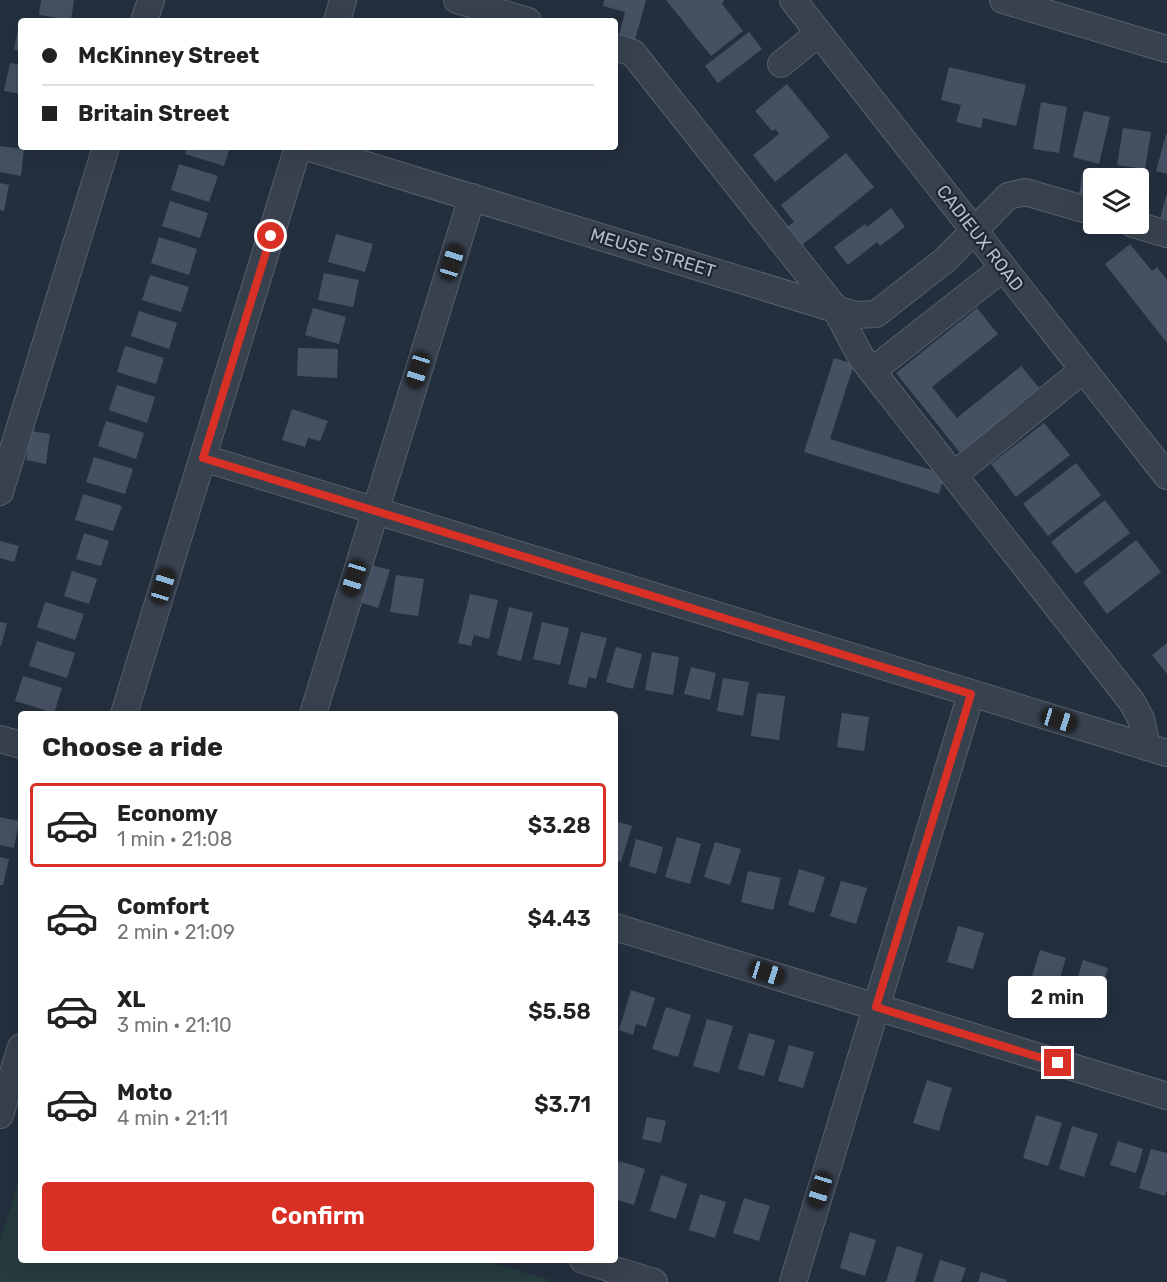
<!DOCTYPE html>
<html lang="en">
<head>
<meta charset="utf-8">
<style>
  :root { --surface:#fff; --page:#f6f6f6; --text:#222; --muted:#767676; --line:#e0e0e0; --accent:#d93025 }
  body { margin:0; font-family:Rubik,sans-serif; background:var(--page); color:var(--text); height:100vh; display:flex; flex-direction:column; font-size:22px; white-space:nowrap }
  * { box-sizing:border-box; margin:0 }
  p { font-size:20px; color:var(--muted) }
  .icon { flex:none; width:33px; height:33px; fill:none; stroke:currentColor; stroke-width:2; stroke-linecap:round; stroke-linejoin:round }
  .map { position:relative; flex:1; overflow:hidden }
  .panel { position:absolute; left:18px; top:711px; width:600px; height:552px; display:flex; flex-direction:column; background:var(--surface); border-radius:6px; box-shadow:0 6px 24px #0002 }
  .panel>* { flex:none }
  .guide { position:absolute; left:18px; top:18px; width:600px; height:132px; border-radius:6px; box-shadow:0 6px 24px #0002; display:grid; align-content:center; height:132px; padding:0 24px; background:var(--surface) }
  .controls { position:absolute; left:1083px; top:168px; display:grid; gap:12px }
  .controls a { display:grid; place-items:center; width:66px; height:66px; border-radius:6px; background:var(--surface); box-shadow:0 6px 24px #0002; font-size:30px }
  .end { position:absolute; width:27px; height:27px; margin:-14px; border:8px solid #d93025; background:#fff; box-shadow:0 0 0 3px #fff }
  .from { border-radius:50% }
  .bubble { position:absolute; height:42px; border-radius:6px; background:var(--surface); box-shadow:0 6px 24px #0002; font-size:20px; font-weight:600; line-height:42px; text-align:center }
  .car { position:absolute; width:18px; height:36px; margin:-18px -9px; border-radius:8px; box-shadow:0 0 4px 2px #0007; background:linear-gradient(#222 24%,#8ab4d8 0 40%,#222 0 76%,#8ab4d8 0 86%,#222 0) }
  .guide b { display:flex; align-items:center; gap:21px; height:57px; font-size:22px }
  .guide b+b { border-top:2px solid var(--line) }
  .guide i { width:15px; height:15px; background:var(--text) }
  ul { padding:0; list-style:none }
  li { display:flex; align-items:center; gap:18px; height:84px; margin:0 12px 9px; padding:0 12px; border:3px solid transparent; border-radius:6px }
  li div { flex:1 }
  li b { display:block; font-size:22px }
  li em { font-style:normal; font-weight:600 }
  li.on { border-color:var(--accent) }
  li>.icon { width:54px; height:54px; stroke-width:1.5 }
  h2 { padding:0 24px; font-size:27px; line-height:72px }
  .button { display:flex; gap:12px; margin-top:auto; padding:12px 24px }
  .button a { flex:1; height:69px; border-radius:6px; background:var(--accent); color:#fff; font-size:24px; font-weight:600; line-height:69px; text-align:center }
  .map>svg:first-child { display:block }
</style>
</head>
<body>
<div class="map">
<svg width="1167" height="1282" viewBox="0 0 1167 1282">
  <rect width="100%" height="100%" fill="#242f3e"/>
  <polygon fill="#263c3f" points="21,1173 21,1260 484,1260 550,1280 549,1282 0,1282 0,1241"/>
  <g fill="#455162">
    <polygon points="41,0 74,0 71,20 39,15"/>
    <polygon points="604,0 646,0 635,40 619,36 625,12 603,6"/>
    <polygon points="666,0 724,0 722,4 743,31 711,56"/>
    <polygon points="19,23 21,24 21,51 14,50"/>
    <polygon points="749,32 762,49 718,83 705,66"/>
    <polygon points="10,63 21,65 21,94 4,91"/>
    <polygon points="949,67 1026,85 1016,126 983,118 981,128 956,122 961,105 941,100"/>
    <polygon points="787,84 830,137 775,182 753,155 779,134 775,129 772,131 755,111"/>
    <polygon points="1041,102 1067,107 1059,153 1033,149"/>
    <polygon points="1084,111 1110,117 1099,164 1073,157"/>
    <polygon points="1123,128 1151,132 1145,169 1117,165"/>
    <polygon points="1166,134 1167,134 1167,174 1156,171"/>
    <polygon points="0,146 24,149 21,176 0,172"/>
    <polygon points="187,147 230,147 224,166 185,154"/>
    <polygon points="846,153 874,187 802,245 787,227 794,222 781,205"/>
    <polygon points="179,164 218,176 209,202 171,190"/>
    <polygon points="1082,174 1100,177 1094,178 1094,199 1079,197"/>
    <polygon points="0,183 9,185 4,211 0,210"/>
    <polygon points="1138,188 1145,190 1139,208 1138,208"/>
    <polygon points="1166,196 1167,196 1167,220 1160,219"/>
    <polygon points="170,201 208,213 200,238 162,226"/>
    <polygon points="891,208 905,227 880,246 877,242 848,265 834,247 865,224 867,227"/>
    <polygon points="336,234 373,244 365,272 328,262"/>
    <polygon points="159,237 197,249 189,275 151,263"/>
    <polygon points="1130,244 1152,271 1157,267 1167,280 1167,343 1105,264"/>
    <polygon points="324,273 359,280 353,307 318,300"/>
    <polygon points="150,275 189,287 181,312 142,300"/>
    <polygon points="313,308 346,317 339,344 305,335"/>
    <polygon points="977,308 998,334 932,387 957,418 1021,366 1041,390 961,454 896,373"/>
    <polygon points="139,311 177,323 169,349 131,336"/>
    <polygon points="125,346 164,358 156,384 117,372"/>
    <polygon points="298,348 338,349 337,378 297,376"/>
    <polygon points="834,358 854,364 830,439 945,474 939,494 804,452"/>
    <polygon points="117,385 155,397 147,423 109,410"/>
    <polygon points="292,409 328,421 320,441 308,438 305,447 282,440"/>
    <polygon points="106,421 144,433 136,459 98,446"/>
    <polygon points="1044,423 1070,455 1016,497 991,464"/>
    <polygon points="31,431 50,434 46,464 26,460"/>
    <polygon points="94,457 133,469 125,494 86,482"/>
    <polygon points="1076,463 1101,495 1048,536 1023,504"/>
    <polygon points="83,494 122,506 113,531 75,520"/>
    <polygon points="1105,500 1130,533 1076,574 1051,542"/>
    <polygon points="84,533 109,541 101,566 76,559"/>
    <polygon points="1136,540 1161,572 1107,614 1083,582"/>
    <polygon points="0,541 19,546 14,562 0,558"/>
    <polygon points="364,563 390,570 378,608 352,600"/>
    <polygon points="72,571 97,579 89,604 64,596"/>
    <polygon points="396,575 424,579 418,616 390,612"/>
    <polygon points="470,594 498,600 489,639 474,635 471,646 458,643"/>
    <polygon points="45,602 84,614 75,640 37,627"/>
    <polygon points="509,607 533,613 521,661 497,655"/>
    <polygon points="0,622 7,623 1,646 0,646"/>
    <polygon points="542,622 569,628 560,665 533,659"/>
    <polygon points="581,632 607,638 596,679 589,677 586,688 568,684"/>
    <polygon points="37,641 75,653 67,678 29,666"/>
    <polygon points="1167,643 1167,674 1152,655"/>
    <polygon points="616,647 642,654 633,689 606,682"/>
    <polygon points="652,652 679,657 673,695 645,690"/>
    <polygon points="691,667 716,673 710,700 684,694"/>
    <polygon points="23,676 62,688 54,713 15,701"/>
    <polygon points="723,678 749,682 743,716 717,711"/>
    <polygon points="757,693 785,696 779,740 751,736"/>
    <polygon points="842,713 869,717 864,751 837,747"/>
    <polygon points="0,817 19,821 14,848 0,845"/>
    <polygon points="615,821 632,826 621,862 615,860"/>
    <polygon points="677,837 701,844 690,884 665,877"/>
    <polygon points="636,839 663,847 656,874 629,866"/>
    <polygon points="715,842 741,849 730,885 704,877"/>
    <polygon points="0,857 9,859 3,885 0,885"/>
    <polygon points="799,869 825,877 814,913 788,905"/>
    <polygon points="748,871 781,878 773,910 741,902"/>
    <polygon points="841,881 867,888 856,924 830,916"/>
    <polygon points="958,926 984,933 973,969 947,962"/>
    <polygon points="1040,950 1066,958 1055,994 1029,986"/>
    <polygon points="1083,960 1108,968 1097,1003 1072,996"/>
    <polygon points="631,990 655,998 646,1027 636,1024 633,1035 619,1030"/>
    <polygon points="666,1007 691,1015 678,1057 652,1049"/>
    <polygon points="707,1019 733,1026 719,1073 693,1066"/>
    <polygon points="749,1033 775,1040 764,1076 738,1069"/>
    <polygon points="789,1045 814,1052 803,1088 778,1081"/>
    <polygon points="927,1080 952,1088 939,1131 913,1123"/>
    <polygon points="1036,1115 1062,1123 1048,1166 1023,1158"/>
    <polygon points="647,1117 666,1121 661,1143 642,1139"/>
    <polygon points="1072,1126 1098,1134 1084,1177 1059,1169"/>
    <polygon points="1118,1141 1143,1149 1136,1173 1110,1165"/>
    <polygon points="1151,1149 1167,1153 1167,1190 1165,1196 1139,1188"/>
    <polygon points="619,1161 645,1169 634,1205 615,1199 615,1176"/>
    <polygon points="661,1175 687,1184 676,1219 650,1211"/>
    <polygon points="700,1194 726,1202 715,1238 689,1230"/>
    <polygon points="744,1198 770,1206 759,1241 733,1233"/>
    <polygon points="850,1232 876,1240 865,1276 840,1268"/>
    <polygon points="897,1246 923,1254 915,1282 886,1282"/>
    <polygon points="940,1260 966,1268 961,1282 933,1282"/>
    <polygon points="981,1272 1007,1280 1006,1282 978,1282"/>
  </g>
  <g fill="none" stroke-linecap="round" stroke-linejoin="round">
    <g stroke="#565f6c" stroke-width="28">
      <g id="minor">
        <polyline points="457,0 528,21"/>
        <polyline points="793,0 1167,476"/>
        <polyline points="1003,0 1167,49"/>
        <polyline points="144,21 151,0"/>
        <polyline points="337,21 343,0"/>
        <polyline points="615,47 633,53 835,308 861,357 1132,702 1141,719 1147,747"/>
        <polyline points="781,64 819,33"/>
        <polyline points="307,147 855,315 876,314 945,260 1008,196 1025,192 1094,212"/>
        <polyline points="1133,224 1167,234"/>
        <polyline points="872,371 1003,268"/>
        <polyline points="203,458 1167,753"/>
        <polyline points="954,475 1083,370"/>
        <polyline points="0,492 106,147"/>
        <polyline points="124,714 298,147"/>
        <polyline points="313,714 472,197"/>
        <polyline points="0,739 21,745"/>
        <polyline points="615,927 1167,1096"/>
        <polyline points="0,1115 21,1047"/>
        <polyline points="583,1260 654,1282"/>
        <polyline points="793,1282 971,694"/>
      </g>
    </g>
    <use href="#minor" stroke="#38414e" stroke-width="26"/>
  </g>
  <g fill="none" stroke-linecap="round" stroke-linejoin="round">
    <polyline stroke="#d93025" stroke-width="8" points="271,236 203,458 971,694 876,1007 1058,1063"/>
  </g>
  <g text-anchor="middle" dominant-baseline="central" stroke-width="4.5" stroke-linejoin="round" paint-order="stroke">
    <g font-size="18" fill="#b4bcc9" stroke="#1d2633">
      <text transform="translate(980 238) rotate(52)">CADIEUX ROAD</text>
      <text transform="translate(653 253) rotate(17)">MEUSE STREET</text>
    </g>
  </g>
</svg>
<div class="controls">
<a><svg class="icon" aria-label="layers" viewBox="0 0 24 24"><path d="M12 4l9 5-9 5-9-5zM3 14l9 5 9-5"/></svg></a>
</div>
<i class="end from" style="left:271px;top:236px"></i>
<i class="end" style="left:1058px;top:1063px"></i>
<div class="bubble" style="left:1008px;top:976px;width:99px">2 min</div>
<i class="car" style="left:452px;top:262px;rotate:17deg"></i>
<i class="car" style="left:418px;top:370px;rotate:197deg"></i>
<i class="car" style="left:354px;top:578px;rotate:197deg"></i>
<i class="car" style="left:163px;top:586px;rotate:17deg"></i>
<i class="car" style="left:1059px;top:720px;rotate:107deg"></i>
<i class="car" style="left:767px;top:973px;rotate:107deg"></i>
<i class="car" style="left:820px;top:1190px;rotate:197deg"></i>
<div class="guide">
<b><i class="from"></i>McKinney Street</b>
<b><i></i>Britain Street</b>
</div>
<section class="panel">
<h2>Choose a ride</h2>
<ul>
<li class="on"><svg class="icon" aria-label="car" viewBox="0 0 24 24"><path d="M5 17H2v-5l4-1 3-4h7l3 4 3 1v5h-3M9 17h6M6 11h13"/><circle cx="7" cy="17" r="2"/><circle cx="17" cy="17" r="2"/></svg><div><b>Economy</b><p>1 min · 21:08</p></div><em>$3.28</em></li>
<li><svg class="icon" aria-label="car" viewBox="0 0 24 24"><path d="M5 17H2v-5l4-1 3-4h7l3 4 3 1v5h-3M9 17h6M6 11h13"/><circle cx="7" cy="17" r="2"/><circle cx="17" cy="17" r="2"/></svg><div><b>Comfort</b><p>2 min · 21:09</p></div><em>$4.43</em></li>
<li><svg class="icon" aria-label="car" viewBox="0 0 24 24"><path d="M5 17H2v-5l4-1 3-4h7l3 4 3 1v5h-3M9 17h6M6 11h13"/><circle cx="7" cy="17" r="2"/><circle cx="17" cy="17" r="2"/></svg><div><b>XL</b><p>3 min · 21:10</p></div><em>$5.58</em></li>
<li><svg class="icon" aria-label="car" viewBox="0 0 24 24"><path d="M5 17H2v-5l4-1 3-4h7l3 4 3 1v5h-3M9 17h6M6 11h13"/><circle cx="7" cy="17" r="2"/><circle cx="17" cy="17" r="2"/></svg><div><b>Moto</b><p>4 min · 21:11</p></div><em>$3.71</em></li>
</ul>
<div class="button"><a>Confirm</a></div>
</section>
</div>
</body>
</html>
